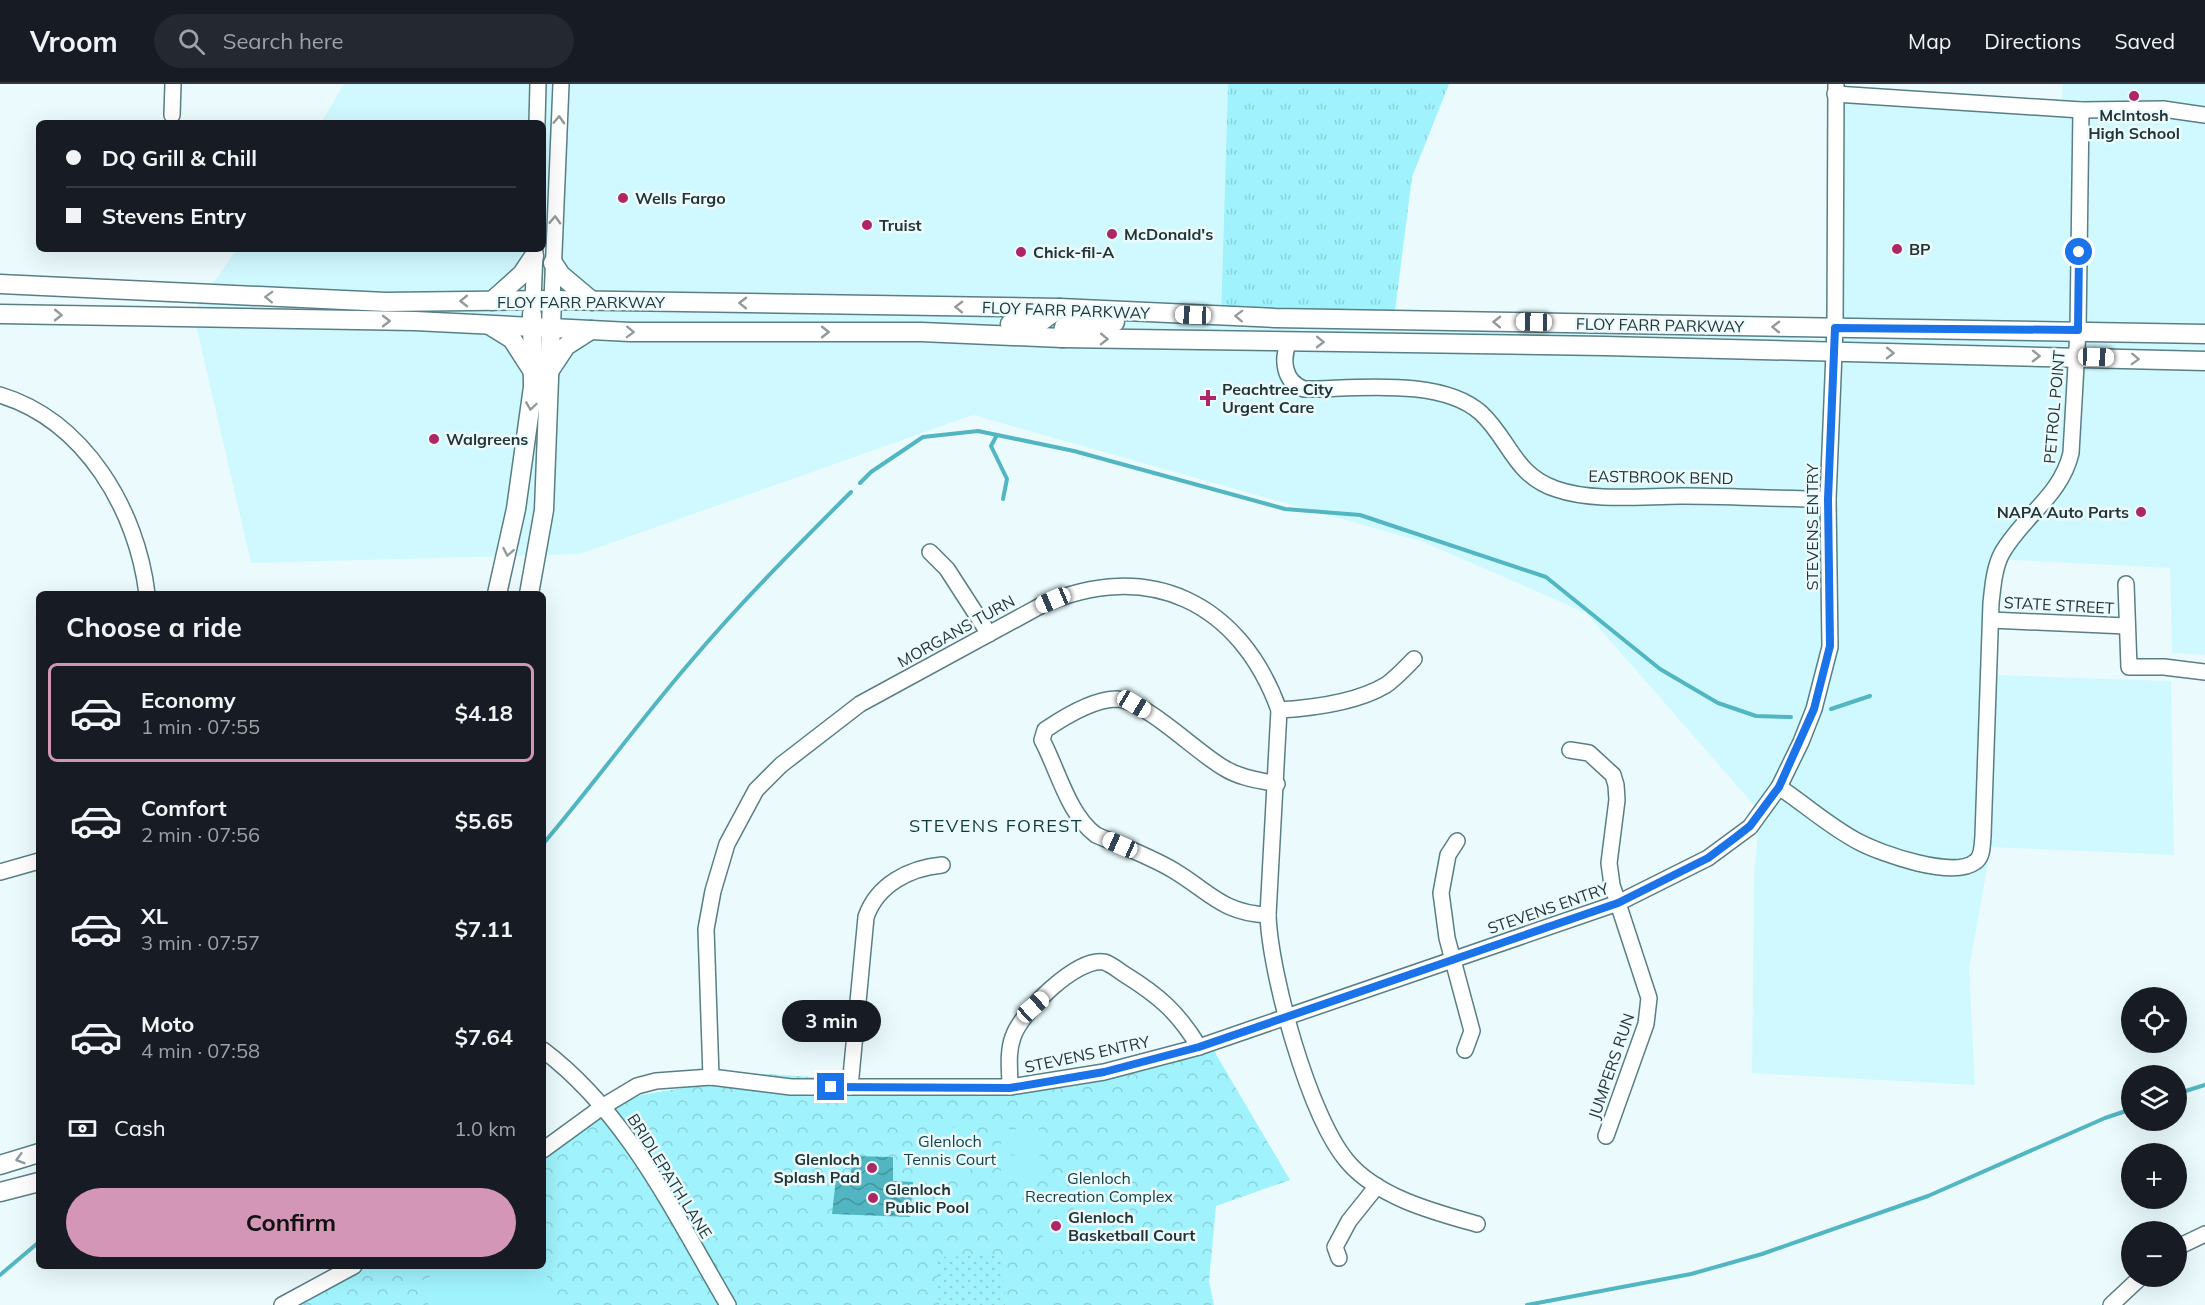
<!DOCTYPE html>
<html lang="en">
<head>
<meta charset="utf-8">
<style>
  :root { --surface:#171b24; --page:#242831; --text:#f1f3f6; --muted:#9ea1a6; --line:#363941; --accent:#d396b6 }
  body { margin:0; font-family:Mulish,sans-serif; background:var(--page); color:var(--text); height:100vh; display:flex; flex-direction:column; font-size:22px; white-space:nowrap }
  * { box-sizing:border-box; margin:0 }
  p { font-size:20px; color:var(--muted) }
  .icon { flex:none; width:33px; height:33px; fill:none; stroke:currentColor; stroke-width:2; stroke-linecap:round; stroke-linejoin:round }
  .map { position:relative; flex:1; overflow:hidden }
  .sheet { position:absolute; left:36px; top:507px; width:510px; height:678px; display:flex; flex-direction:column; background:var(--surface); border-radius:9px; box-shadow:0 6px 24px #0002 }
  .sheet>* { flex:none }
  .top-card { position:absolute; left:36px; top:36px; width:510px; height:132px; border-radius:9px; box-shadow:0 6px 24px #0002; display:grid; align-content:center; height:132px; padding:0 30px; background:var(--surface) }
  .controls { position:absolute; left:2121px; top:903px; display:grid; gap:12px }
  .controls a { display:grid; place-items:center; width:66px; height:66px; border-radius:50%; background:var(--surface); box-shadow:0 6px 24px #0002; font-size:30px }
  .end { position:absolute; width:27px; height:27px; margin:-14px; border:8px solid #1a73e8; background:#fff; box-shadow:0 0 0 3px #fff }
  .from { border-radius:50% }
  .bubble { position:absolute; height:42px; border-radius:21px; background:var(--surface); box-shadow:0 6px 24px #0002; font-size:20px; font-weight:700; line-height:42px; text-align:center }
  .car { position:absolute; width:18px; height:36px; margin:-18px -9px; border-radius:8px; box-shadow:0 0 4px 2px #0007; background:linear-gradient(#fff 24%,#345 0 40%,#fff 0 76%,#345 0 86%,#fff 0) }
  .top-card b { display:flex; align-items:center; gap:21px; height:57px; font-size:22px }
  .top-card b+b { border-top:2px solid var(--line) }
  .top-card i { width:15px; height:15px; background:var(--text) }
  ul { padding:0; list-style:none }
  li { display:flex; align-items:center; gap:18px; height:99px; margin:0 12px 9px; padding:0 18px; border:3px solid transparent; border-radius:9px }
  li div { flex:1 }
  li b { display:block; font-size:22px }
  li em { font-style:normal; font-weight:700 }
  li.current { border-color:var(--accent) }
  li>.icon { width:54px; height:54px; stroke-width:1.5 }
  h2 { padding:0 30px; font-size:27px; line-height:72px }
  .pay { display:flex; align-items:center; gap:15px; height:66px; padding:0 30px; font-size:22px }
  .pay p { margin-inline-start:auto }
  .button { display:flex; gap:12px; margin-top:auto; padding:12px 30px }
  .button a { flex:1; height:69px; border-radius:36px; background:var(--accent); color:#111; font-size:24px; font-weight:700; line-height:69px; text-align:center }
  header { display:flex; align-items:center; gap:36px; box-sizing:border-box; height:84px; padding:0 30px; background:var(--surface); border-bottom:2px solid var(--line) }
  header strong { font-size:28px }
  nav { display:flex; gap:33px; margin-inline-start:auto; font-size:21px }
  .search { width:420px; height:54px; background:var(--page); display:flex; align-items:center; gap:15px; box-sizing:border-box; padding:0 21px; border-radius:33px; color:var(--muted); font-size:22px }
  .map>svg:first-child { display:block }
</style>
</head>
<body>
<header>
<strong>Vroom</strong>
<div class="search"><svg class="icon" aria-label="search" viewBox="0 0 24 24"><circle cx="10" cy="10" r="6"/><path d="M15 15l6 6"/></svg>Search here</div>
<nav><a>Map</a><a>Directions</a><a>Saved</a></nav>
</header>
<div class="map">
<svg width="2205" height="1221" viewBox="0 0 2205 1221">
  <defs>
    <pattern id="grass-tufts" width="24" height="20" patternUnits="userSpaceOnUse" patternTransform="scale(1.5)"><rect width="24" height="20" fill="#a0f3fd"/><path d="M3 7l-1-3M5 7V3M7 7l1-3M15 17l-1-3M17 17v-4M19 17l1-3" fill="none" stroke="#8ad1d9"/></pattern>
    <pattern id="park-crowns" width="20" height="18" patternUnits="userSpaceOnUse" patternTransform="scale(1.5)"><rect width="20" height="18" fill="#a0f3fd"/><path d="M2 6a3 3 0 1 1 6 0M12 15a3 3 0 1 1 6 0" fill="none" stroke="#8ad1d9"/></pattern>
    <pattern id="garden-dots" width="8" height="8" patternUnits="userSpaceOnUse" patternTransform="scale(1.5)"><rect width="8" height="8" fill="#a0f3fd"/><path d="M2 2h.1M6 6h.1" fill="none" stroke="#8ad1d9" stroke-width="1.8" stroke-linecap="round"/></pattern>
    <pattern id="water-waves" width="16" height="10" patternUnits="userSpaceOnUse" patternTransform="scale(1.5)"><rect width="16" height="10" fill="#51b6c2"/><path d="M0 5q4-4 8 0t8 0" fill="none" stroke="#43959e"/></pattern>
  </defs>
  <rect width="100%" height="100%" fill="#ebfbfd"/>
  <polygon fill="#d0f9ff" points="344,0 1228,0 1221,232 1623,235 1823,256 1840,72 1835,10 2061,24 2063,0 2205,0 2205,571 2172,569 2170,484 1994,475 1994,591 2171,597 2174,771 1991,763 1969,885 1975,1001 1752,989 1754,790 1760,728 1586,529 1423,458 973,331 580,470 251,479 193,228 237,165 543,165 543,39 321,39"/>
  <polygon fill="url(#grass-tufts)" points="1228,0 1449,0 1412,93 1395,227 1221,233"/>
  <polygon fill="url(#park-crowns)" points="1210,960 1290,1096 1216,1122 1209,1197 1214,1221 297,1221 355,1182 543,1182 543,1056 600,1018 764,990 998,1004"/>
  <polygon fill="url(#garden-dots)" points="1003,1171 1005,1221 939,1221 937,1173"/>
  <g fill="#a0f3fd">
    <polygon points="930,1043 972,1044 971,1063 929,1062"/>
    <polygon points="1002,1045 1044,1046 1043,1065 1001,1064"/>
    <polygon points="929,1069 971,1070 970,1090 929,1089"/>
    <polygon points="1001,1071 1043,1072 1043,1091 1001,1090"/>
    <polygon points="1066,1118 1072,1164 1044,1168 1040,1120"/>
    <polygon points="1100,1120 1103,1123 1107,1162 1080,1168 1077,1123"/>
    <polygon points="452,1182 541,1182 563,1221 429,1221 417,1199"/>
  </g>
  <polygon fill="url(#water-waves)" points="852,1072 893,1073 893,1097 913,1098 910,1133 832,1130 836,1094 851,1095"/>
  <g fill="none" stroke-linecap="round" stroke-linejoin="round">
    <g stroke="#51b6c2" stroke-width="4">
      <polyline points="997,351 991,362 1007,395 1003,415"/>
      <polyline points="860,399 871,388 923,353 978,347 1074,367 1285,425 1360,431 1546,493 1660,585 1718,619 1756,632 1791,633"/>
      <polyline points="1831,625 1870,612"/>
      <path d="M543,760C594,700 640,636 692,576C742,517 797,462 851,408"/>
      <polyline points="2176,1010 2205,1001"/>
      <polyline points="0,1191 39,1158"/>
      <polyline points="1527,1221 1691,1190 1762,1170 1928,1112 2105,1034 2132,1025"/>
    </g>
    <g stroke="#587f84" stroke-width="18">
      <g id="minor">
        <polyline points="1835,10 2081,26 2163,25 2205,31"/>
        <polyline points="172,31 173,0"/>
        <polyline points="537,39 538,0"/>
        <polyline points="533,216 535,168"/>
        <polyline points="552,216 561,0"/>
        <path d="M1289,258C1281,276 1284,298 1304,305C1355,305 1441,293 1481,329C1510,356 1514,391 1556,405C1593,418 1643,412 1682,412C1731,412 1779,415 1828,415"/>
        <path d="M0,311C85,337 137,426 147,510"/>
        <polyline points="930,468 947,485 989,550"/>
        <polyline points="2126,500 2129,583 2164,583 2205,588"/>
        <polyline points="1991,536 2126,542"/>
        <path d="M1279,626C1313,624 1356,619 1386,601C1396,594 1405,584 1414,575"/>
        <polyline points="1570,666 1589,669 1613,691 1616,701 1617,716 1609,779 1612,801 1649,914 1646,940 1606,1052"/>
        <path d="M1779,703C1806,721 1830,743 1859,758C1882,770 1953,795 1975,778C1983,773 1982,761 1983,752L1991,519C1993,502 1994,484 2002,469C2023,432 2061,412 2071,369L2078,246L2081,26"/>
        <polyline points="1457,757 1448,771 1441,809 1447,854 1472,947 1465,966"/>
        <polyline points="0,788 39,777"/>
        <path d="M1268,831C1222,829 1210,808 1173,786C1149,772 1122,762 1096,751C1068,730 1058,686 1042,656L1045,646C1064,633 1093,615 1117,615C1146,617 1196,668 1224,684C1240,694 1258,696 1277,700"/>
        <path d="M543,966C628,1030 675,1131 728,1221"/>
        <path d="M711,993L706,845L713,807L727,760L756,706L781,681L860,620L1042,521C1148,474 1240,518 1279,626L1268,831C1270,890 1309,1032 1347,1077C1377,1113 1434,1128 1477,1140"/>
        <path d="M850,1003L866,833C877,801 909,784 942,781"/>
        <path d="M1010,1003C1010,987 1007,969 1013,953C1021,928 1077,873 1104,878C1111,880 1118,886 1124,890C1158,911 1178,928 1199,963"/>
        <polyline points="543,1066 602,1023 637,1002 656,997 711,993 791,1003 1010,1003 1104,988 1199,963 1618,819 1708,774 1750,743 1779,703 1801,658 1814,625 1830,563 1828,415 1835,244 1836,0"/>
        <polyline points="2176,1164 2205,1150"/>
        <polyline points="1339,1174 1335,1163 1349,1137 1377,1102"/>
        <polyline points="282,1221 354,1182"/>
        <polyline points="2111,1221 2142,1192"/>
      </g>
    </g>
    <g stroke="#587f84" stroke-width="21">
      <g id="major">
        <polyline points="553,179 561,191 592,217"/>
        <polyline points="0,200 386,218 552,216 1060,224 1275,234 2205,250"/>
        <polyline points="492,217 522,190 534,172"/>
        <polyline points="0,230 415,237 630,248 921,248 1062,254 1605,262 2205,277"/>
        <polyline points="1010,240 1039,239 1060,224"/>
        <polyline points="491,242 512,255 532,286"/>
        <polyline points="1062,254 1064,243 1071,239 1115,238"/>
        <polyline points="550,286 566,262 591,246"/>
        <polyline points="497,510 516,425 533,303 532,230"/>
        <polyline points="529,510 544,426 552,216"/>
        <polyline points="0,1081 39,1069"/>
        <polyline points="0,1108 39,1098"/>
      </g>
    </g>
    <use href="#minor" stroke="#fff" stroke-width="15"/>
    <use href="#major" stroke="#fff" stroke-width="18"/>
  </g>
  <defs><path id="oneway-chevron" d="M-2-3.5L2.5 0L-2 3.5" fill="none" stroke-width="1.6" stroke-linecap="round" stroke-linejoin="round" transform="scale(1.5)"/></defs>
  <g stroke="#929a9b">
    <use href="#oneway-chevron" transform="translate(559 36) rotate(-87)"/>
    <use href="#oneway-chevron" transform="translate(555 136) rotate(-88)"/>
    <use href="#oneway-chevron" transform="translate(269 213) rotate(-178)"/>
    <use href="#oneway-chevron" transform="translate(464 217) rotate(179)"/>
    <use href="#oneway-chevron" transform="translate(743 219) rotate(-179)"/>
    <use href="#oneway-chevron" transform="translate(959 223) rotate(-179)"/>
    <use href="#oneway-chevron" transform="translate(58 231) rotate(1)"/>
    <use href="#oneway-chevron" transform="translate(1239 232) rotate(-178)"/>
    <use href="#oneway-chevron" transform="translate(386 237)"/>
    <use href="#oneway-chevron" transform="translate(1497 238) rotate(-179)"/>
    <use href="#oneway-chevron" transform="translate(1776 243) rotate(-179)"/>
    <use href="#oneway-chevron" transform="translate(630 248) rotate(2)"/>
    <use href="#oneway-chevron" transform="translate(825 248)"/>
    <use href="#oneway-chevron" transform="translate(1104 255) rotate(1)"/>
    <use href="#oneway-chevron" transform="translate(1320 258) rotate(1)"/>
    <use href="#oneway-chevron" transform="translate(1890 269) rotate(1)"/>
    <use href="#oneway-chevron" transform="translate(2036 272) rotate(1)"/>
    <use href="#oneway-chevron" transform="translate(2135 275) rotate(2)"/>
    <use href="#oneway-chevron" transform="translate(531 322) rotate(98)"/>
    <use href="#oneway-chevron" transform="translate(508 468) rotate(101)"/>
    <use href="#oneway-chevron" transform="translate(20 1075) rotate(164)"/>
  </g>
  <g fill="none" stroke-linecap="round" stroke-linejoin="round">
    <polyline stroke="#1a73e8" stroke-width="8" points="831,1003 1010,1004 1104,988 1199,963 1618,819 1708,774 1736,753 1750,742 1779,703 1814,625 1830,562 1828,415 1835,244 2078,246 2079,168"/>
  </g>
  <g fill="#ae2568" stroke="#ebfbfd" stroke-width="2">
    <circle cx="2134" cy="12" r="6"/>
    <circle cx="623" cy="114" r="6"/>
    <circle cx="867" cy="141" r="6"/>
    <circle cx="1112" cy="150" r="6"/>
    <circle cx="1897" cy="165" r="6"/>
    <circle cx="1021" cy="168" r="6"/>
    <path d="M1205 305h6v6h6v6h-6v6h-6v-6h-6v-6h6z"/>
    <circle cx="434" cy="355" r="6"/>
    <circle cx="2141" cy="428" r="6"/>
    <circle cx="872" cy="1084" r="6"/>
    <circle cx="873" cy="1114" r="6"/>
    <circle cx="1056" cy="1142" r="6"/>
  </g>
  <g text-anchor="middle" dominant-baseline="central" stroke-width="5" stroke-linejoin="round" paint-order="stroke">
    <g font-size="16" font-weight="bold" fill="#243537" stroke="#ebfbfd" text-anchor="start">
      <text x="2134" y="31" text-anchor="middle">McIntosh<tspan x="2134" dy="18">High School</tspan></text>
      <text x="635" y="114">Wells Fargo</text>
      <text x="879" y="141">Truist</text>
      <text x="1124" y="150">McDonald's</text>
      <text x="1909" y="165">BP</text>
      <text x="1033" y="168">Chick-fil-A</text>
      <text x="1222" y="305">Peachtree City<tspan x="1222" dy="18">Urgent Care</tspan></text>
      <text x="446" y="355">Walgreens</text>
      <text x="2129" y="428" text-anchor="end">NAPA Auto Parts</text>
      <text x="860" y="1075" text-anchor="end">Glenloch<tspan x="860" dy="18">Splash Pad</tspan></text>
      <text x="885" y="1105">Glenloch<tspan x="885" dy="18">Public Pool</tspan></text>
      <text x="1068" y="1133">Glenloch<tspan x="1068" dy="18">Basketball Court</tspan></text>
    </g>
    <g font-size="16" fill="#243537" stroke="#ebfbfd">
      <text x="581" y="218">FLOY FARR PARKWAY</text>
      <text transform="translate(1066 226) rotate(2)">FLOY FARR PARKWAY</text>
      <text transform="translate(1660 241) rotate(1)">FLOY FARR PARKWAY</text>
      <text transform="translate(2054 323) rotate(-85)">PETROL POINT</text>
      <text transform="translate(1661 393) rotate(1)">EASTBROOK BEND</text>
      <text transform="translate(1812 443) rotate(-90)">STEVENS ENTRY</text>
      <text transform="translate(2059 521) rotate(3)">STATE STREET</text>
      <text transform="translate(956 547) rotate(-29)">MORGANS TURN</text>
      <text transform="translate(1548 824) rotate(-19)">STEVENS ENTRY</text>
      <text transform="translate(1087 970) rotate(-12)">STEVENS ENTRY</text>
      <text transform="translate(1611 982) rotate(-71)">JUMPERS RUN</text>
      <text transform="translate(670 1092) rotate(58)">BRIDLEPATH LANE</text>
    </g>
    <g font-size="16" fill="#144248" stroke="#ebfbfd">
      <text x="950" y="1057">Glenloch<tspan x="950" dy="18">Tennis Court</tspan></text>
      <text x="1099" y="1094">Glenloch<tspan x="1099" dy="18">Recreation Complex</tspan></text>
    </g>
    <g font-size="18" letter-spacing="1.5" fill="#11383d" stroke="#ebfbfd">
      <text x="996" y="741">STEVENS FOREST</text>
    </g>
  </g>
</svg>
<div class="controls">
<a><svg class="icon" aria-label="locate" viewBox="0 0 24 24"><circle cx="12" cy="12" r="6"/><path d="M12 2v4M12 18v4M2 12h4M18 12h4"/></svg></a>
<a><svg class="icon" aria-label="layers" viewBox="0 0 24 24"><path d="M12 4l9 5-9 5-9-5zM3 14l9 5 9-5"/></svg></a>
<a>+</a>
<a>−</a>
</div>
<i class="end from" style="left:2079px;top:168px"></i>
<i class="end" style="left:831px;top:1003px"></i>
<div class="bubble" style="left:782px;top:916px;width:99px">3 min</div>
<i class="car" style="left:1193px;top:231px;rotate:272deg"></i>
<i class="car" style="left:1534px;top:238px;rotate:271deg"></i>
<i class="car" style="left:2096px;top:273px;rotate:92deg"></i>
<i class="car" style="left:1053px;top:516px;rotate:247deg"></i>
<i class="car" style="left:1134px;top:620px;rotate:121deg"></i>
<i class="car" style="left:1120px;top:761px;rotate:294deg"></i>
<i class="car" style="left:1033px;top:923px;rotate:48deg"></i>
<div class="top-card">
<b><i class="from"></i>DQ Grill &amp; Chill</b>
<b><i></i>Stevens Entry</b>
</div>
<section class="sheet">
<h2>Choose a ride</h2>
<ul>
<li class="current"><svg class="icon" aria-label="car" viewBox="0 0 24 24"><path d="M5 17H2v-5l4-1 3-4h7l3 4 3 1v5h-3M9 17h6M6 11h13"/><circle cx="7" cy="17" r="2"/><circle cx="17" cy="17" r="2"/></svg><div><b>Economy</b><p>1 min · 07:55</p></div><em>$4.18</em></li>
<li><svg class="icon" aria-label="car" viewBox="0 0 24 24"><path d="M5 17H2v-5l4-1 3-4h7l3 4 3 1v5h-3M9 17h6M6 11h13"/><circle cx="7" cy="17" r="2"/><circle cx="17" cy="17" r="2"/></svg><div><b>Comfort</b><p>2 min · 07:56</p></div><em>$5.65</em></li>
<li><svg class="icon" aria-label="car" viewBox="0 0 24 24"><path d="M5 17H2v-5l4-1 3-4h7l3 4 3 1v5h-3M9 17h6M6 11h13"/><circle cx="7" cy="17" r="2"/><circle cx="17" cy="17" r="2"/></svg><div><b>XL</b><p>3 min · 07:57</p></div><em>$7.11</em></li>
<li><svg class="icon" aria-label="car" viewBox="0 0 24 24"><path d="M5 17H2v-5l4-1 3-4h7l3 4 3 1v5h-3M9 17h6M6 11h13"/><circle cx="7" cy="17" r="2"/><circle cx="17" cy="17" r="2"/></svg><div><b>Moto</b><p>4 min · 07:58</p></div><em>$7.64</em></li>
</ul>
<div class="pay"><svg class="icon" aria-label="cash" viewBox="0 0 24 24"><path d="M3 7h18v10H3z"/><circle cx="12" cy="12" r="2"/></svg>Cash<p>1.0 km</p></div>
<div class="button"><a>Confirm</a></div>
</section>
</div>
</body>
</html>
